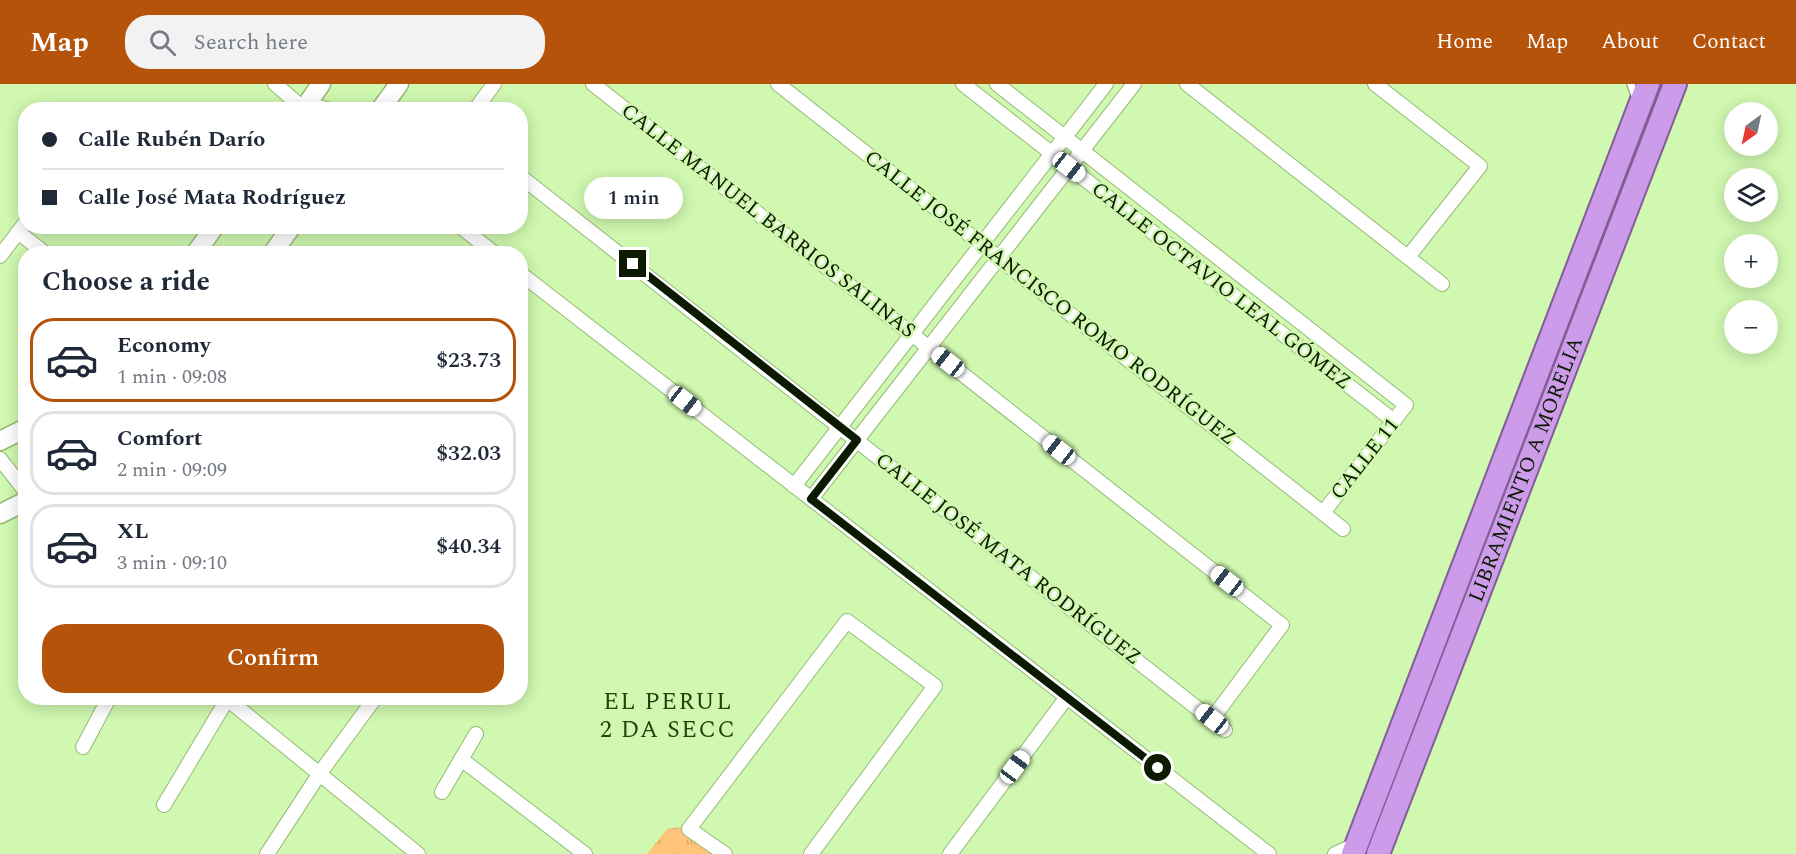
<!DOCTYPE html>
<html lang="en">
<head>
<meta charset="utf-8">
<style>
  :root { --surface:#fff; --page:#f2f2f3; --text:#1f2937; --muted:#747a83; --line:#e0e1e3; --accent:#b45309 }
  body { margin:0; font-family:Spectral,serif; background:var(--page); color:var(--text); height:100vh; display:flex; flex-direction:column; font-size:22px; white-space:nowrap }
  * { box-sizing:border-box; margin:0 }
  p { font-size:20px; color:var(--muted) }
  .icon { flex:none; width:33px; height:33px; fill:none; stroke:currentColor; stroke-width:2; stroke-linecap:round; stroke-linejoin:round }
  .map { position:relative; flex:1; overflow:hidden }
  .details { position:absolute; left:18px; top:162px; width:510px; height:459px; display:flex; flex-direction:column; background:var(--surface); border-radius:24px; box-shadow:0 3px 15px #0003 }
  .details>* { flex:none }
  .hud { position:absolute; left:18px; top:18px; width:510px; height:132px; border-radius:24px; box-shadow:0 3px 15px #0003; display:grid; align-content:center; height:132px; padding:0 24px; background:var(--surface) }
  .needle { width:39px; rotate:213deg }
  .fabs { position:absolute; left:1724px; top:18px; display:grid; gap:12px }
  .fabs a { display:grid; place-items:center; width:54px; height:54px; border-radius:50%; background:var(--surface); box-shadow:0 3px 15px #0003; font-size:30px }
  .end { position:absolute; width:27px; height:27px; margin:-14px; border:8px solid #0c1a01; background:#fff; box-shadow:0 0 0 3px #fff }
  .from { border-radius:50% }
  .bubble { position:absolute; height:42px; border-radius:21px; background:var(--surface); box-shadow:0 3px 15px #0003; font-size:20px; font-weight:600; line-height:42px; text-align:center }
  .car { position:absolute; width:18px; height:36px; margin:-18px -9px; border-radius:8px; box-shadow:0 0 4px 2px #0007; background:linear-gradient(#fff 24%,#345 0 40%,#fff 0 76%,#345 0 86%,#fff 0) }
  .hud b { display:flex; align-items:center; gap:21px; height:57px; font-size:22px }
  .hud b+b { border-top:2px solid var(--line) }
  .hud i { width:15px; height:15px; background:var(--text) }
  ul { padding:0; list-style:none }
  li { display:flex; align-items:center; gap:18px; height:84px; margin:0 12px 9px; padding:0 12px; border:3px solid var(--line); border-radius:24px }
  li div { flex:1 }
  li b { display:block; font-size:22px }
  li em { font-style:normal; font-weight:600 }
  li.selected { border-color:var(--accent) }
  li>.icon { width:54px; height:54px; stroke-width:1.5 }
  h2 { padding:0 24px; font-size:27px; line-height:72px }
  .primary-button { display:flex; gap:12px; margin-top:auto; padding:12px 24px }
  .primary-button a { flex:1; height:69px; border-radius:24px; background:var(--accent); color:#fff; font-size:24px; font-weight:600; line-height:69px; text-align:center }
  header { display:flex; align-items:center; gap:36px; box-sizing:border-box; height:84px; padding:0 30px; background:var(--accent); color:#fff }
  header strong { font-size:28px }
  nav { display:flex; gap:33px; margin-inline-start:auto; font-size:21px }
  .search { width:420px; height:54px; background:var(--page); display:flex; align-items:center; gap:15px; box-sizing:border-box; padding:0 21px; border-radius:24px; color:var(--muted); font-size:22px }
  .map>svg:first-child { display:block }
</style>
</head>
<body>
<header>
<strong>Map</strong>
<div class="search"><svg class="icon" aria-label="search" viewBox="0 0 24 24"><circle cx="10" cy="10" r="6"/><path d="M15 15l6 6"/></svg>Search here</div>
<nav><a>Home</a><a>Map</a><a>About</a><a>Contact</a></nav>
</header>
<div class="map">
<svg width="1796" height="770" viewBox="0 0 1796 770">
  <defs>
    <pattern id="park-tufts" width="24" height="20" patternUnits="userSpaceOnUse" patternTransform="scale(1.5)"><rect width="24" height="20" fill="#ffc479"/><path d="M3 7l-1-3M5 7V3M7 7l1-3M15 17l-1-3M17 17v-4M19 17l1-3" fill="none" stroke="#d9a867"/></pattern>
  </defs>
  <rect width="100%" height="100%" fill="#d0f8b0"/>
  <polygon fill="url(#park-tufts)" points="680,743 718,770 647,770 667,745"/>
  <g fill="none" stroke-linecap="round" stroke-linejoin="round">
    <g stroke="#95bb76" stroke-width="10">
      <polyline id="service" points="1631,0 1636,14"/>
    </g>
    <g stroke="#95bb76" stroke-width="16">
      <g id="minor">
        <polyline points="275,0 305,26"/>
        <polyline points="593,0 1282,541 1212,635"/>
        <polyline points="778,0 1343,445"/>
        <polyline points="963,0 1394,337"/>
        <polyline points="997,0 1406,321 1323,429"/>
        <polyline points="1187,0 1442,200"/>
        <polyline points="1375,0 1480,82 1408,173"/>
        <polyline points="305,23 315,22 330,26"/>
        <polyline points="475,26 494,0"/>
        <polyline points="520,92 1225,646"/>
        <polyline points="460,142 495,170"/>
        <polyline points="18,148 46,170"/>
        <polyline points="0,172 26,138"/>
        <polyline points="520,189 1269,770"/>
        <polyline points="0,375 26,408"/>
        <polyline points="794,402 1106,0"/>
        <polyline points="811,415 1134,0"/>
        <polyline points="226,614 418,770"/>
        <polyline points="83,663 109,614"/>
        <polyline points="461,675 585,770"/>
        <polyline points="442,708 476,650"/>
        <polyline points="164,721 228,614"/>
        <polyline points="267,770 320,689 375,614"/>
        <polyline points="725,770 689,745 847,537 935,602 811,770"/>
        <polyline points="950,770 1067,613"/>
        <polyline points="1335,770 1357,760"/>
      </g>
    </g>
    <g stroke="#95bb76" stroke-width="21">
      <g id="tertiary">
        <polyline points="303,26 321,0"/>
        <polyline points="380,26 399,0"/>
        <polyline points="195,170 215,142"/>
        <polyline points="272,170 292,142"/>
        <polyline points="0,357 26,344"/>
        <polyline points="0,430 26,417"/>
      </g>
    </g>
    <g stroke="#815e95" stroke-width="26">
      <g id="trunk">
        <polyline points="1353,770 1648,0"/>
        <path id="s1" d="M1378,770L1675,0"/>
      </g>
    </g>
    <use href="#service" stroke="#fff" stroke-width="7"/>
    <use href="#minor" stroke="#fff" stroke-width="14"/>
    <use href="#tertiary" stroke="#fff" stroke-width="18"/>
    <use href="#trunk" stroke="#cc9bea" stroke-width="22"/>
  </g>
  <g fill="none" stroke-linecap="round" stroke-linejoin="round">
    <polyline stroke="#0c1a01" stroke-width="8" points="633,180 857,356 811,415 1158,684"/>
  </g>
  <g text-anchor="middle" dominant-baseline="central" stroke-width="5" stroke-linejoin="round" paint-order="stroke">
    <g font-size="21" fill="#0c1a01" stroke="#d0f8b0">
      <text transform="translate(768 137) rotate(38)">CALLE MANUEL BARRIOS SALINAS</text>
      <text transform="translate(1221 202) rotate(38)">CALLE OCTAVIO LEAL GÓMEZ</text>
      <text transform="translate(1050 214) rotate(38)">CALLE JOSÉ FRANCISCO ROMO RODRÍGUEZ</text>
      <text transform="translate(1365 375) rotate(-52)">CALLE 11</text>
      <text stroke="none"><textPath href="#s1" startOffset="412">LIBRAMIENTO A MORELIA</textPath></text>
      <text transform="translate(1008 475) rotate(38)">CALLE JOSÉ MATA RODRÍGUEZ</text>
    </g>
    <g font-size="24" letter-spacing="1.5" fill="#28410d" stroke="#d0f8b0">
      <text x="668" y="618">EL PERUL<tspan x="668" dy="28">2 DA SECC</tspan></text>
    </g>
  </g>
</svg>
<div class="fabs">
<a><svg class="needle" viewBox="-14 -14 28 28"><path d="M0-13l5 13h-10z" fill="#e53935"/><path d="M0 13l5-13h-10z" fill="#747a83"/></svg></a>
<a><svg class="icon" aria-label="layers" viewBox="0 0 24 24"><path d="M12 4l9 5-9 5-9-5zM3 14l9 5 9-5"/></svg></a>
<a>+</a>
<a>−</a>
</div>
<i class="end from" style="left:1158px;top:684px"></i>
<i class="end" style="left:633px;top:180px"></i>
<div class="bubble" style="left:584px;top:93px;width:99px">1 min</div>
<i class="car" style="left:1069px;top:83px;rotate:128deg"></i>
<i class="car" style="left:948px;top:278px;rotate:308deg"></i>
<i class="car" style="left:685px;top:317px;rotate:128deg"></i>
<i class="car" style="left:1059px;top:366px;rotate:308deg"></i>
<i class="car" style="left:1227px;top:497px;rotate:308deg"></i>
<i class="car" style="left:1212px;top:635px;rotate:308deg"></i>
<i class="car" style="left:1015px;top:683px;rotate:37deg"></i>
<div class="hud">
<b><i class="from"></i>Calle Rubén Darío</b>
<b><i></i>Calle José Mata Rodríguez</b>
</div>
<section class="details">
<h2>Choose a ride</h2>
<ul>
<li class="selected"><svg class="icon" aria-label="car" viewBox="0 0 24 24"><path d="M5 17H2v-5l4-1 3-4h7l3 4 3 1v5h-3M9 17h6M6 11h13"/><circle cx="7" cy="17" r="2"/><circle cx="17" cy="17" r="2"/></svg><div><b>Economy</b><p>1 min · 09:08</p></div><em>$23.73</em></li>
<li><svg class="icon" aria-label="car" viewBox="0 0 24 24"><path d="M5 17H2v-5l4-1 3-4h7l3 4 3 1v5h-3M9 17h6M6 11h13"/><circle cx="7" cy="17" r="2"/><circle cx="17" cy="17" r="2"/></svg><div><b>Comfort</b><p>2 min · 09:09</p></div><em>$32.03</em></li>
<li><svg class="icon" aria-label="car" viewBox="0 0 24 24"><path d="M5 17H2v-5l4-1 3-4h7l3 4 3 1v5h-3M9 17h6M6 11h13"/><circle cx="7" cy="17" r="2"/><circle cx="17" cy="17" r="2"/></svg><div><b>XL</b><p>3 min · 09:10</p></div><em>$40.34</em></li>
</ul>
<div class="primary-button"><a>Confirm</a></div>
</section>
</div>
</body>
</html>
